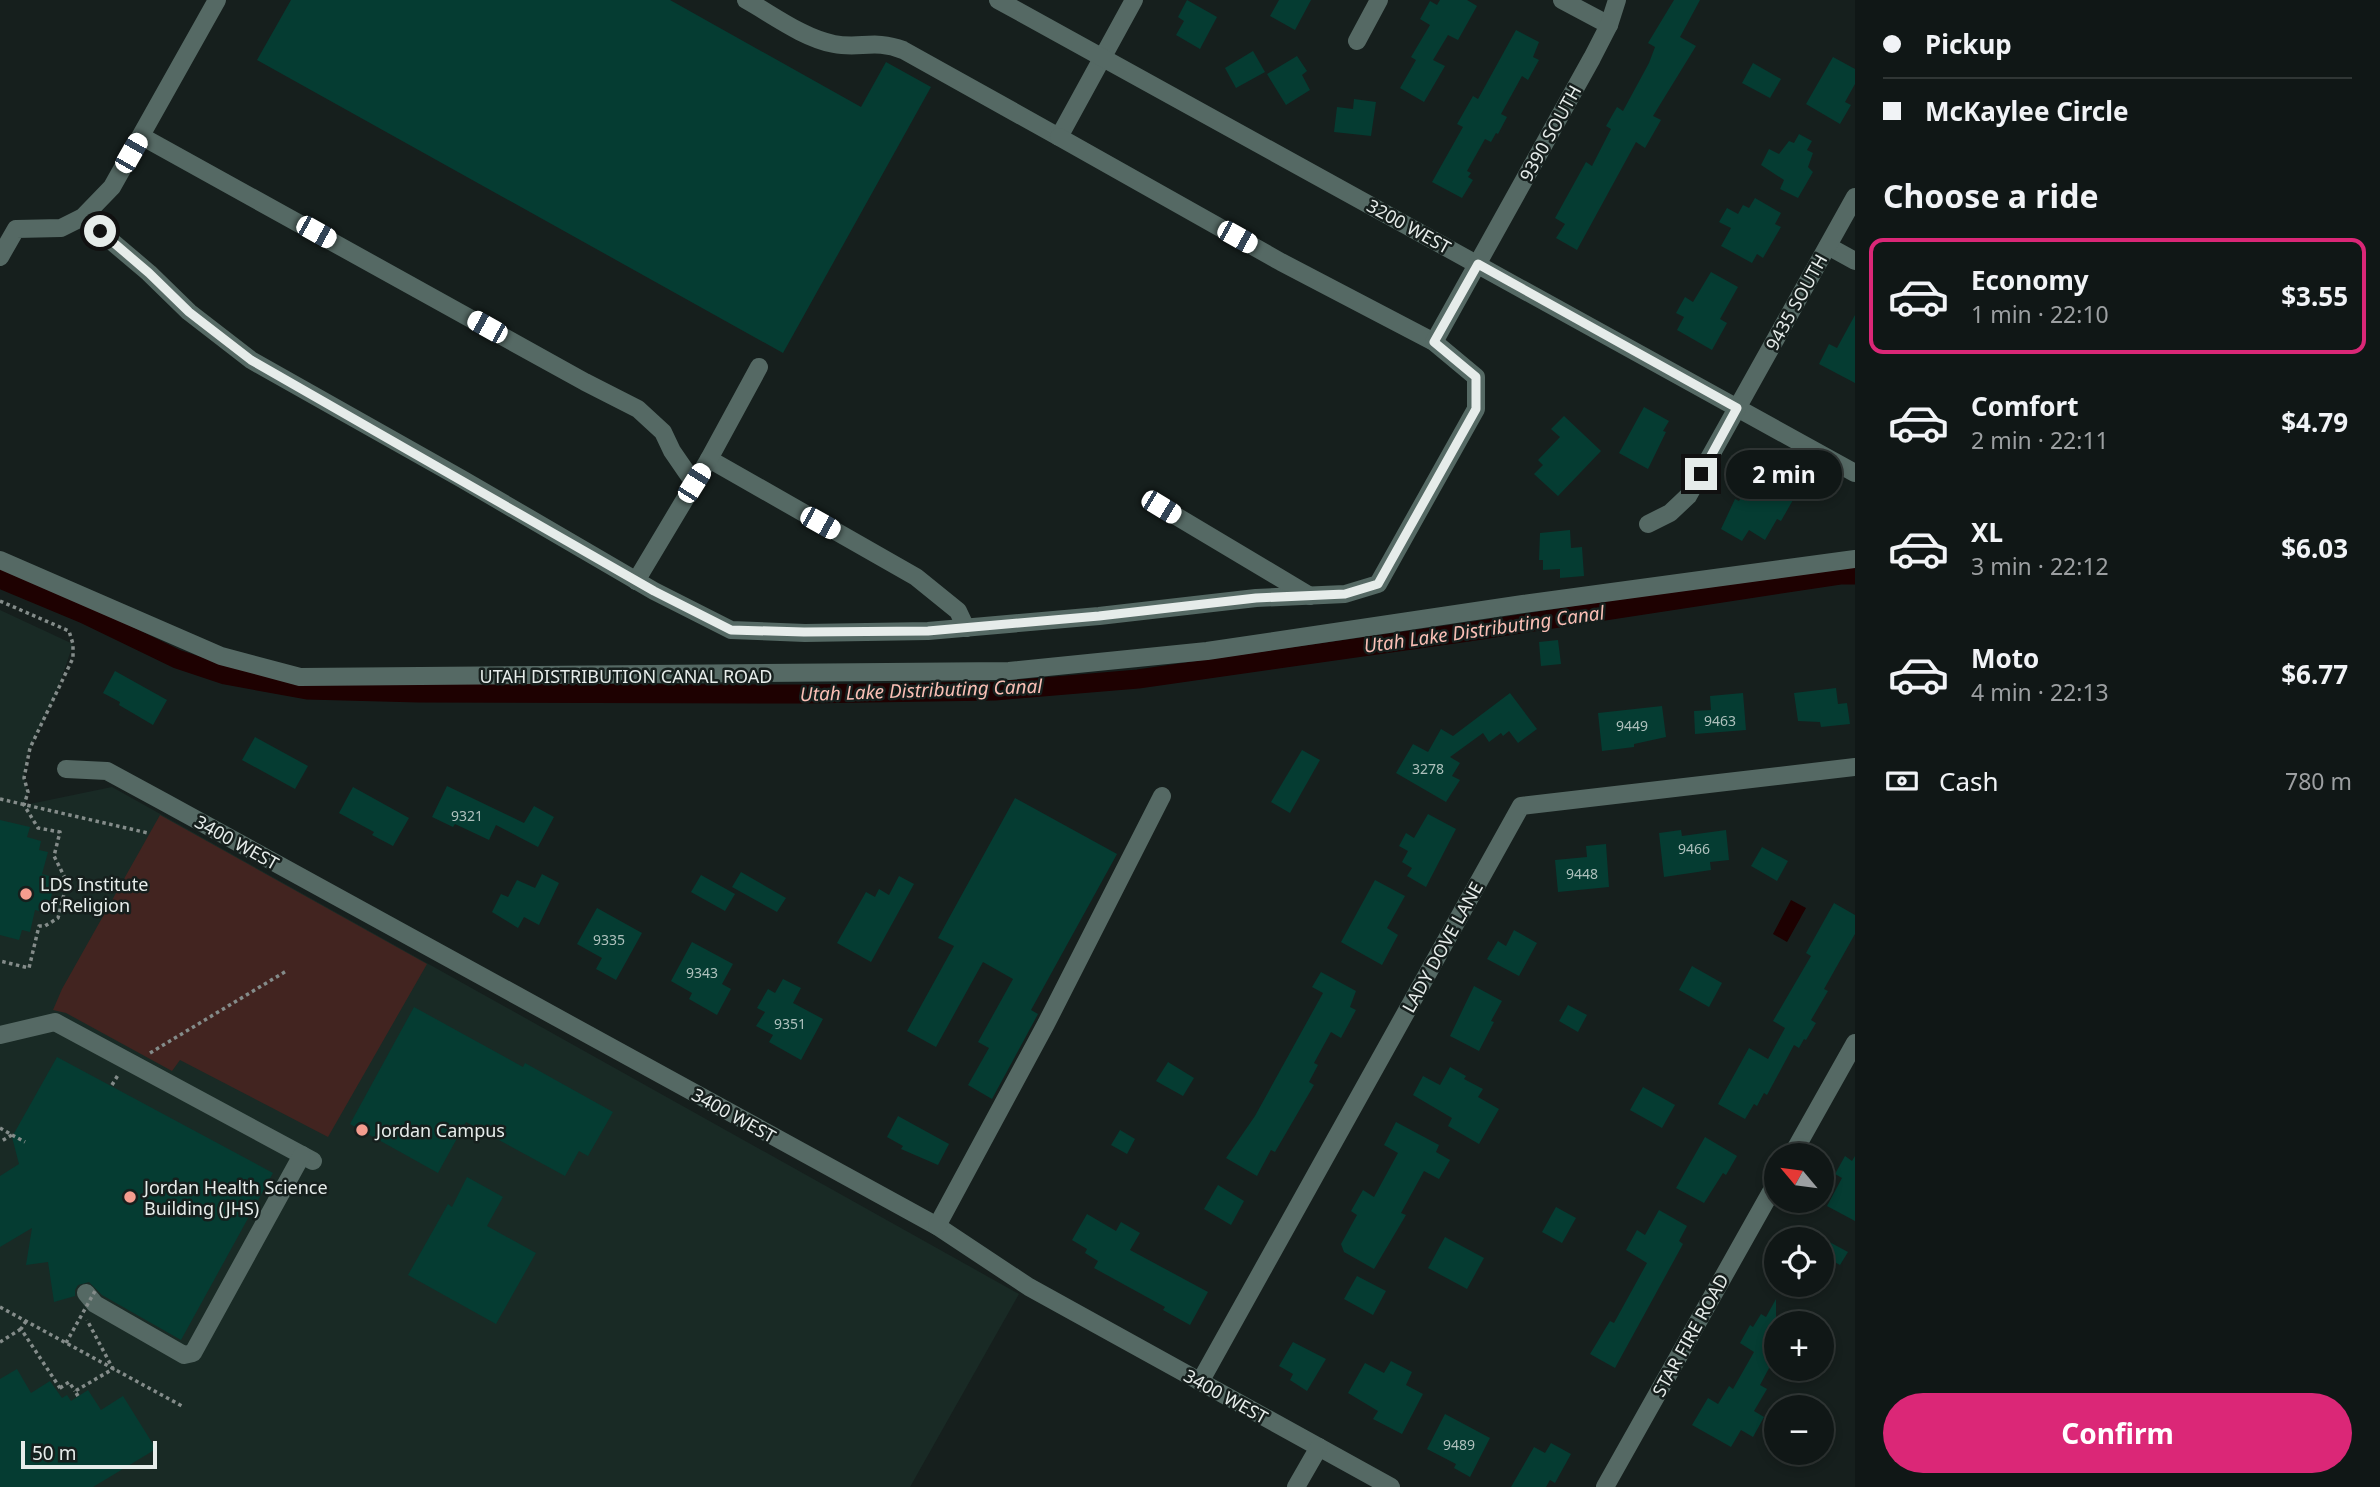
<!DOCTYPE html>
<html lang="en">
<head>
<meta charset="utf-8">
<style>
  :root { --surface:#101716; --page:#1e2423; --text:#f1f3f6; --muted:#9c9fa1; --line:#303635; --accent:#db2777 }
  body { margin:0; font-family:"Noto Sans",sans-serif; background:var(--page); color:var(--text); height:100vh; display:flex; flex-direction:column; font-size:26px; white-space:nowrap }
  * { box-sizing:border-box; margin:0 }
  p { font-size:23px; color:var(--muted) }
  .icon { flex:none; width:38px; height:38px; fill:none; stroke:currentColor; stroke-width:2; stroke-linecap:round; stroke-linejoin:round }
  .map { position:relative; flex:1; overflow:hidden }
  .details { display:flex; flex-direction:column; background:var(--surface); width:525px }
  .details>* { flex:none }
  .guide { display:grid; align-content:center; height:154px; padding:0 28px; background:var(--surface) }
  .needle { width:46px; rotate:299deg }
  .tools { position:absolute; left:1764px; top:1143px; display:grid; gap:14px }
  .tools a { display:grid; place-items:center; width:70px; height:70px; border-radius:50%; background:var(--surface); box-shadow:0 4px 10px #0003,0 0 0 2px var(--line); font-size:35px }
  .scale { position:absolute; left:21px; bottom:18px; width:136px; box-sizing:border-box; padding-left:7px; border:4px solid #e6ecea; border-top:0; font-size:19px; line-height:24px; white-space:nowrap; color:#e6ecea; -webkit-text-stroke:5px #161f1d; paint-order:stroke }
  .end { position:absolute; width:32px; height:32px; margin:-16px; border:9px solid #e6ecea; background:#111; box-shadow:0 0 0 4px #111 }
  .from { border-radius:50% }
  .bubble { position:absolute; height:49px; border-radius:24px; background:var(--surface); box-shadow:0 4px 10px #0003,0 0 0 2px var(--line); font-size:23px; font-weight:700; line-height:49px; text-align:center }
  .car { position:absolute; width:21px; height:42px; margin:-21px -10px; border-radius:9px; box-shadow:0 0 5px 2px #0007; background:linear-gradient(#fff 24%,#345 0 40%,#fff 0 76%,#345 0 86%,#fff 0) }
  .guide b { display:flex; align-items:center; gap:24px; height:66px; font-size:26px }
  .guide b+b { border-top:2px solid var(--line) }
  .guide i { width:18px; height:18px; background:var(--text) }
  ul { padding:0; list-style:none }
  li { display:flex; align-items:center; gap:21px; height:116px; margin:0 14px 10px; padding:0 14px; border:4px solid transparent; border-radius:14px }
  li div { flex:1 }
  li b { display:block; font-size:26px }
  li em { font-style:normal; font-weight:700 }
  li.active { border-color:var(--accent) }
  li>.icon { width:63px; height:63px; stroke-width:1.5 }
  h2 { padding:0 28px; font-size:32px; line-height:84px }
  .pay { display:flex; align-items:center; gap:18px; height:77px; padding:0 28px; font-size:26px }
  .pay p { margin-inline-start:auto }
  .button { display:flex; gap:14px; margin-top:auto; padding:14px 28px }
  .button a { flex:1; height:80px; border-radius:42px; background:var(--accent); color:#fff; font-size:28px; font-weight:700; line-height:80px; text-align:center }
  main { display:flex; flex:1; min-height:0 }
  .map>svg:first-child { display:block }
</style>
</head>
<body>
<main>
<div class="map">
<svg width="1855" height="1487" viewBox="0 0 1855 1487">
  <rect width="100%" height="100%" fill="#161f1d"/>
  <polygon fill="#192a25" points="0,610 73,644 56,695 30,748 26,762 24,778 28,792 25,805 112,787 1019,1294 910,1487 0,1487"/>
  <polygon fill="#422420" points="160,815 427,964 328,1137 180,1060 172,1071 66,1013 53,1010 62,989"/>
  <polygon fill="#1e0101" points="1791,900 1806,908 1787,942 1773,934"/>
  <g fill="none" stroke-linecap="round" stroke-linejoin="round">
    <polyline stroke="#1e0101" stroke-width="19" points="0,579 84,614 177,659 225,675 307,690 419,693 805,694 995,691 1138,679 1468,632 1840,575 1855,575"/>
  </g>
  <g fill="#053c32">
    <polygon points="291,0 670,0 861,107 886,62 931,87 783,353 257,60"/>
    <polygon points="1187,0 1217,17 1200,49 1176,35 1184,21 1178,17"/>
    <polygon points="1279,0 1311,0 1295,30 1270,16"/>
    <polygon points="1440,0 1467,0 1477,6 1458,40 1448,35 1433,60 1445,66 1424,102 1400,88 1416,60 1411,57 1430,25 1420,19 1430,1 1437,5"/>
    <polygon points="1674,0 1700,0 1680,37 1696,46 1653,116 1661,120 1645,148 1636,142 1577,250 1556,238 1565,224 1555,218 1586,162 1592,166 1611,129 1606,126 1617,107 1623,111 1649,63 1655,47 1648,43"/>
    <polygon points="1516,30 1539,42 1533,57 1539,60 1528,80 1522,76 1501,114 1507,117 1498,134 1496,133 1491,142 1485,139 1467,171 1471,173 1468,177 1473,180 1462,198 1432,182 1463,127 1457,124 1473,96 1478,99"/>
    <polygon points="1253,51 1265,72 1236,88 1225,68"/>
    <polygon points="1297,56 1307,71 1302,75 1310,90 1286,105 1267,74"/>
    <polygon points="1833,57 1855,69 1855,84 1845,102 1851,105 1840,124 1806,104"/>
    <polygon points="1753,63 1781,79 1770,98 1742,83"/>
    <polygon points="1354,99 1376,102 1371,136 1334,132 1337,107 1353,109"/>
    <polygon points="1799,134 1812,141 1807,150 1813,153 1808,167 1813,172 1798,198 1780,189 1784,180 1761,165 1769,149 1779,154 1789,141 1794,143"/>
    <polygon points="1755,198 1781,213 1775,224 1781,227 1763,258 1757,254 1752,263 1721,246 1731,228 1719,222 1727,208 1738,214 1743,205 1749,208"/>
    <polygon points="1711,272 1738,287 1720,319 1727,323 1712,350 1677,330 1684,317 1676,313 1685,297 1693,302"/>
    <polygon points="1855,315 1855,383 1819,364 1829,344 1837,348"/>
    <polygon points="1644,407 1669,421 1663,431 1666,432 1648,469 1619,453"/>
    <polygon points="1564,416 1601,451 1558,496 1534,474 1543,465 1538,460 1560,437 1551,429"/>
    <polygon points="1755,479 1793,500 1781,521 1777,519 1765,540 1749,530 1742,541 1721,529 1735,499 1739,501 1746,488 1749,490"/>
    <polygon points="1570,530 1571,548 1582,547 1584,576 1560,578 1560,569 1543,570 1543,560 1539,560 1540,533"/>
    <polygon points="1558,640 1561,664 1541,666 1539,642"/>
    <polygon points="115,671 167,700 153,725 119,705 120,702 103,693"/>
    <polygon points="1836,688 1838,704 1847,703 1850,724 1821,727 1820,722 1798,721 1794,693"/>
    <polygon points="1510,693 1537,729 1518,743 1509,731 1503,736 1501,733 1489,742 1483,733 1450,757 1460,763 1452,776 1460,780 1446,802 1396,773 1413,744 1428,752 1441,729 1453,736"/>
    <polygon points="1743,693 1746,730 1695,734 1694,711 1711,710 1710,696"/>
    <polygon points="1662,706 1666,737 1634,744 1634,747 1602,751 1598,713"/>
    <polygon points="255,737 308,766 295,789 242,760"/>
    <polygon points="1302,750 1320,760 1290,813 1271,802"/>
    <polygon points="447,786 524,823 534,806 554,817 538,847 496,825 489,840 455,824 453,827 432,817"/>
    <polygon points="353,787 409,818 393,846 372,835 374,832 339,813"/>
    <polygon points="1015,798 1117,854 1031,1010 1038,1014 992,1099 968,1085 989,1048 978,1042 1013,979 983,962 936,1047 907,1031 954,946 938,938"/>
    <polygon points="1428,814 1456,829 1426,887 1407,876 1412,868 1402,862 1408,851 1399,846 1406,833 1414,838"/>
    <polygon points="0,820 30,827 27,837 41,841 39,850 48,852 42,874 56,878 47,913 35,910 30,932 22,930 19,940 0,935"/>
    <polygon points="1681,830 1682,836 1726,830 1729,860 1710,862 1711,870 1664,877 1659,833"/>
    <polygon points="1606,844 1609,887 1558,892 1555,860 1587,857 1586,846"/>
    <polygon points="1762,847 1788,861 1777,881 1751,866"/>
    <polygon points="741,872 786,898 777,912 732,887"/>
    <polygon points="542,874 559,883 539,925 524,917 518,928 492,912 501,894 508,897 517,880 535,888"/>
    <polygon points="701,875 735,894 725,911 691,892"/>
    <polygon points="899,876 914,884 871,962 837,943 866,892 875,897 879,889 889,895"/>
    <polygon points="1375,880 1405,896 1387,928 1398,935 1382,965 1341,942"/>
    <polygon points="1834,903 1855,915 1855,934 1824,989 1828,991 1811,1020 1816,1023 1806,1040 1804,1039 1799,1048 1794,1045 1767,1095 1764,1093 1757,1106 1754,1104 1745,1119 1718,1104 1749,1048 1768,1059 1785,1028 1773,1021 1811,956 1806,953"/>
    <polygon points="597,908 642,933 616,980 596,969 602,958 577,944"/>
    <polygon points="1514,930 1537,943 1519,976 1487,959 1498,941 1506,946"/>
    <polygon points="692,942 733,964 722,984 731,989 717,1015 689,999 692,993 671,981"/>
    <polygon points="1692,966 1722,983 1709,1007 1679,990"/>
    <polygon points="1321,972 1356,991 1350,1007 1356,1010 1341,1038 1331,1032 1314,1063 1318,1065 1309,1082 1314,1085 1275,1152 1271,1150 1257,1176 1226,1158 1255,1116 1323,993 1312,987"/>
    <polygon points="783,979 801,988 793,1003 823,1019 801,1060 769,1042 773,1035 756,1026 765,1012 757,1008 768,989 775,993"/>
    <polygon points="1474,986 1502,1001 1491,1021 1494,1022 1479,1051 1450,1036"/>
    <polygon points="1568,1005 1587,1015 1578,1032 1559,1021"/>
    <polygon points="414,1007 523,1067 525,1063 613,1112 588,1156 579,1151 565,1176 466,1122 438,1173 350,1124"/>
    <polygon points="57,1057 273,1173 181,1340 102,1295 89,1282 78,1285 75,1290 75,1296 54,1302 48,1262 26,1265 32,1228 0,1247 0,1176 19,1164 12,1137"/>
    <polygon points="1168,1062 1194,1078 1183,1096 1156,1081"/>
    <polygon points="1450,1067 1466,1076 1464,1079 1483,1089 1478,1097 1499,1109 1479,1144 1448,1126 1452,1118 1413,1095 1423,1076 1440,1085"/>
    <polygon points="1643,1087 1675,1105 1662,1128 1630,1110"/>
    <polygon points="898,1116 949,1144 938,1165 901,1149 903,1146 887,1137"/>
    <polygon points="1396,1122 1439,1145 1436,1152 1450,1160 1439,1179 1424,1171 1401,1213 1406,1215 1374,1269 1344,1252 1341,1244 1357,1215 1351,1211 1363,1190 1374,1197 1398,1153 1384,1145"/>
    <polygon points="1120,1130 1135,1139 1127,1154 1111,1145"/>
    <polygon points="1705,1137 1737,1156 1726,1175 1723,1173 1704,1203 1676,1188"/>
    <polygon points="1845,1156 1852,1161 1855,1156 1855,1221 1827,1206 1842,1178 1835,1174"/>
    <polygon points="467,1177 503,1197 487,1226 536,1253 496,1324 408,1275 448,1204 452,1207"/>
    <polygon points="1218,1185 1244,1201 1231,1225 1204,1209"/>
    <polygon points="1556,1207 1576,1218 1562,1243 1542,1232"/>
    <polygon points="1659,1210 1687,1226 1679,1241 1683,1244 1615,1368 1590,1354 1610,1321 1614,1323 1647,1263 1626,1250 1637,1230 1645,1235"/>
    <polygon points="1087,1214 1116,1231 1121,1222 1140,1233 1130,1250 1208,1292 1190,1325 1163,1310 1165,1307 1094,1268 1098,1261 1085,1253 1087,1249 1072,1240"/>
    <polygon points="1445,1237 1484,1258 1467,1289 1428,1268"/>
    <polygon points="1822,1238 1848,1252 1840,1265 1822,1255"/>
    <polygon points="1357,1276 1386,1291 1373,1315 1344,1299"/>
    <polygon points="1776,1299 1776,1355 1760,1385 1767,1389 1754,1411 1764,1417 1753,1437 1741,1430 1731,1447 1692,1425 1708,1398 1718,1404 1729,1386 1733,1389 1754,1352 1740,1343 1750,1325 1753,1327 1761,1314 1766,1317"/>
    <polygon points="1293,1342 1326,1359 1307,1391 1290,1380 1293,1374 1279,1366"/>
    <polygon points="1391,1361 1412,1372 1406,1385 1423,1394 1402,1434 1373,1419 1378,1411 1348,1393 1365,1363 1384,1373"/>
    <polygon points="17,1369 31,1393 50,1381 62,1398 67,1395 71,1401 88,1390 101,1410 123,1396 156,1449 93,1487 0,1487 0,1379"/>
    <polygon points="1445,1414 1490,1438 1470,1477 1454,1468 1456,1464 1427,1449"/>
    <polygon points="1551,1443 1571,1454 1555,1483 1550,1480 1546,1487 1511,1487 1534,1447 1545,1453"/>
  </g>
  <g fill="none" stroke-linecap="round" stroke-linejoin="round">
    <g stroke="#848c8a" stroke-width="3.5" stroke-dasharray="3.5 3.5" stroke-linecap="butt">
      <polyline points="0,601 69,631 73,644 73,658 30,748 24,778 28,792 24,805 38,828 60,832 54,856 67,882 58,918 45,926 39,926 29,968 0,961"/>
      <polyline points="0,799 148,833"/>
      <polyline points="150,1053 288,970"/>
      <polyline points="112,1085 118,1075"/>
      <polyline points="0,1128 12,1135 0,1142"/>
      <polyline points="12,1135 25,1142"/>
      <polyline points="0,1307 182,1406"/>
      <polyline points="26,1321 21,1329 60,1388 57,1390"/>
      <polyline points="0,1342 21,1329"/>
      <polyline points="60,1388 69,1382 75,1391"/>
      <polyline points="78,1396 75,1391 113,1369 87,1320"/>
    </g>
    <g stroke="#556964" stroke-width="18">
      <path d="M746,0C773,15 803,38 834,44C860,49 875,39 903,50L1059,137L1134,0"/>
      <polyline points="998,0 1855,473"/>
      <polyline points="1562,0 1609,25"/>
      <polyline points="1357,41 1379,0"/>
      <polyline points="141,136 585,382 638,409 663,432 672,451 694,483"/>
      <polyline points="83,217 149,273 189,312 251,360 462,479 654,591 731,630 805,633 928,631 1099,616 1256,598 1345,594 1378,584 1476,409 1476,377 1434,342 1281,262 1059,137"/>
      <polyline points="1828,246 1855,261"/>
      <polyline points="0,257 16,229 61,228 83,217 112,187 217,0"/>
      <polyline points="1434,342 1592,58 1609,25 1617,0"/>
      <polyline points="709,459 916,577 958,611 966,628"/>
      <polyline points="1161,507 1310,596"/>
      <polyline points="1648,524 1670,513 1688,496 1855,197"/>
      <polyline points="0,560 221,656 300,677 1009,671 1207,651 1523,604 1855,559"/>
      <polyline points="636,581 709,459 759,367"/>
      <polyline points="66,769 107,771 166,803 937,1226 1029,1287 1391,1487"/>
      <polyline points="0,1035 55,1022 313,1161"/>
      <polyline points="1792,1155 1855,1043"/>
      <polyline points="937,1226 1046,1024 1162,796"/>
      <polyline points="86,1293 95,1304 184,1355 193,1353 302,1155"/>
      <polyline points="1200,1382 1521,806 1855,767"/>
      <polyline points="1296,1487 1319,1447"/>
      <polyline points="1605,1487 1776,1183"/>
    </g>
    <polyline stroke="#848c8a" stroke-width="3.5" stroke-dasharray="3.5 3.5" stroke-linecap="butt" points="66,1343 95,1291"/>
  </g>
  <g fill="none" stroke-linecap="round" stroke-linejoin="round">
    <polyline stroke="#e6ecea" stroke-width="9" points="100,231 149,273 189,312 251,360 654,591 731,630 804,632 928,631 1099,616 1256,598 1345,594 1378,584 1476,409 1476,377 1434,342 1478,264 1737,408 1701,474"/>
  </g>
  <g fill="#f59d8f" stroke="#161f1d" stroke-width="2.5">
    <circle cx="26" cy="894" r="7"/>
    <circle cx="362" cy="1130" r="7"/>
    <circle cx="130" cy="1197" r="7"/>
  </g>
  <g text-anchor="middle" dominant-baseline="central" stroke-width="5" stroke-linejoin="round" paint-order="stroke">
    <g font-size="14" fill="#aec0bc">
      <text x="1720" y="720">9463</text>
      <text x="1632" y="725">9449</text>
      <text x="1428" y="768">3278</text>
      <text x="467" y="815">9321</text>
      <text x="1694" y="848">9466</text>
      <text x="1582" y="873">9448</text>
      <text x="609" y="939">9335</text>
      <text x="702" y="972">9343</text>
      <text x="790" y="1023">9351</text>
      <text x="1459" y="1444">9489</text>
    </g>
    <g font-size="18" fill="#e6ecea" stroke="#161f1d">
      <text transform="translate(1550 133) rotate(-61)">9390 SOUTH</text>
      <text transform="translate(1409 226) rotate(29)">3200 WEST</text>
      <text transform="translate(1796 302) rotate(-61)">9435 SOUTH</text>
      <text x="626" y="676">UTAH DISTRIBUTION CANAL ROAD</text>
      <text transform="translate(237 842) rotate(29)">3400 WEST</text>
      <text transform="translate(1442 947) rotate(-61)">LADY DOVE LANE</text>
      <text transform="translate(734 1115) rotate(29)">3400 WEST</text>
      <text transform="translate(1690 1335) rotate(-61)">STAR FIRE ROAD</text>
      <text transform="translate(1226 1396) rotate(29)">3400 WEST</text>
    </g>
    <g font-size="18" fill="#e6ecea" stroke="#161f1d" text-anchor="start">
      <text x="40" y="884">LDS Institute<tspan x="40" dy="21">of Religion</tspan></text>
      <text x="376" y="1130">Jordan Campus</text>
      <text x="144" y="1187">Jordan Health Science<tspan x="144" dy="21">Building (JHS)</tspan></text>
    </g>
    <g font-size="19" font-style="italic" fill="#fabfb5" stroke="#161f1d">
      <text transform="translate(1484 629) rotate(-8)">Utah Lake Distributing Canal</text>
      <text transform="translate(921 690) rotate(-2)">Utah Lake Distributing Canal</text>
    </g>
  </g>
</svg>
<div class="tools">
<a><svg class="needle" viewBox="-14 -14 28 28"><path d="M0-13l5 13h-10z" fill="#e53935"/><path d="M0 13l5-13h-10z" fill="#9c9fa1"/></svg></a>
<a><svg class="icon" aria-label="locate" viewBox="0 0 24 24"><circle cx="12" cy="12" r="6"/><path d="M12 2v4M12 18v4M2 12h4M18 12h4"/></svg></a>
<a>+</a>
<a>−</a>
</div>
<div class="scale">50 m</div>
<i class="end from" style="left:100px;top:231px"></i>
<i class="end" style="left:1701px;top:474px"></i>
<div class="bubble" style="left:1726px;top:450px;width:116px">2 min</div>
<i class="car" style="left:131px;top:153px;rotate:30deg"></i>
<i class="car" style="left:316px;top:232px;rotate:119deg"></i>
<i class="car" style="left:1237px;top:237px;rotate:119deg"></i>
<i class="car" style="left:487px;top:327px;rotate:299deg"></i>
<i class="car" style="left:694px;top:483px;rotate:32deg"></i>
<i class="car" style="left:1161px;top:507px;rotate:121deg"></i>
<i class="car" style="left:820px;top:523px;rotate:119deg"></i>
</div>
<section class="details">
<div class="guide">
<b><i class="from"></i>Pickup</b>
<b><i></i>McKaylee Circle</b>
</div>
<h2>Choose a ride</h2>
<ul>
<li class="active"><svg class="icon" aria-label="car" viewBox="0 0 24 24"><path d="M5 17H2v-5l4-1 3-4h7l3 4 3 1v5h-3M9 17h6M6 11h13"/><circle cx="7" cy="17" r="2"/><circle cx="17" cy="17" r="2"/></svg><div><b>Economy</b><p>1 min · 22:10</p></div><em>$3.55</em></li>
<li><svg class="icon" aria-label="car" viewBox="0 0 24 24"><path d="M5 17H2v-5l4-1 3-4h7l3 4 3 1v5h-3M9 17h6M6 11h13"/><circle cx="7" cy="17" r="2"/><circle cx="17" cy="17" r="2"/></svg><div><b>Comfort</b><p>2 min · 22:11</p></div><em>$4.79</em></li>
<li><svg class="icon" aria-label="car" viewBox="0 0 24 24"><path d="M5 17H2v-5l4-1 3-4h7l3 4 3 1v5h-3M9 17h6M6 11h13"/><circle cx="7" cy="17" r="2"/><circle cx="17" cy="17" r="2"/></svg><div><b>XL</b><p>3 min · 22:12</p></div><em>$6.03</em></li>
<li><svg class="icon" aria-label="car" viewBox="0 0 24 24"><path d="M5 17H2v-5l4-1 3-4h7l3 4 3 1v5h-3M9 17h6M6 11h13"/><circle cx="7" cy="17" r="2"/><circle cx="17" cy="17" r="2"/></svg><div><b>Moto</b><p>4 min · 22:13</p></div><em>$6.77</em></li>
</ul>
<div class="pay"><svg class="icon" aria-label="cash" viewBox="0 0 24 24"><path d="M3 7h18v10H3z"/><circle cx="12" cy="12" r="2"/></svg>Cash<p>780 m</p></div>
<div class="button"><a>Confirm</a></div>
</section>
</main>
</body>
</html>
